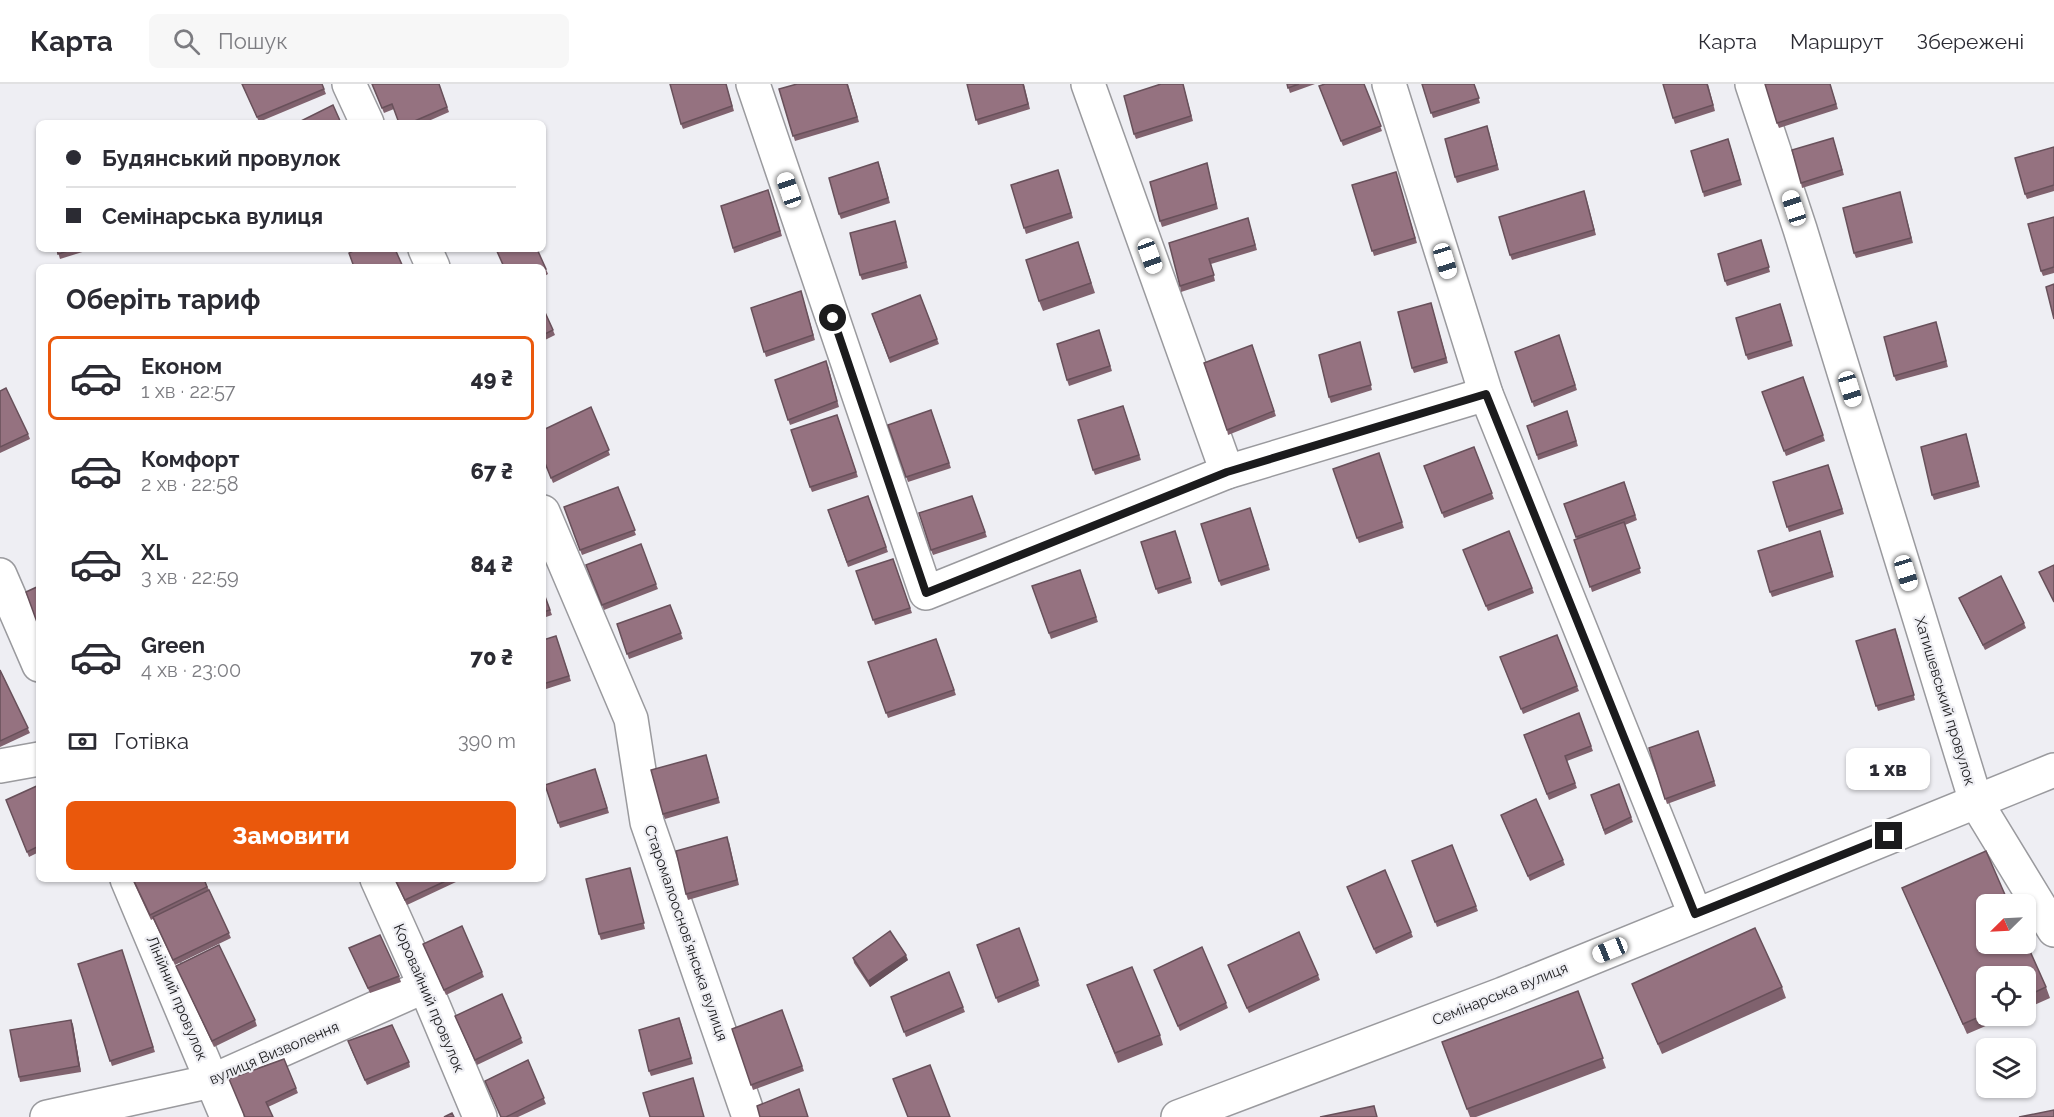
<!DOCTYPE html>
<html lang="uk">
<head>
<meta charset="utf-8">
<style>
  :root { --surface:#fff; --page:#f7f7f7; --text:#2b2b33; --muted:#7c7c81; --line:#e1e1e2; --accent:#ea580c }
  body { margin:0; font-family:Raleway,sans-serif; background:var(--page); color:var(--text); height:100vh; display:flex; flex-direction:column; font-size:22px; white-space:nowrap }
  * { box-sizing:border-box; margin:0 }
  p { font-size:20px; color:var(--muted) }
  .icon { flex:none; width:33px; height:33px; fill:none; stroke:currentColor; stroke-width:2; stroke-linecap:round; stroke-linejoin:round }
  .map { position:relative; flex:1; overflow:hidden }
  .panel { position:absolute; left:36px; top:180px; width:510px; height:618px; display:flex; flex-direction:column; background:var(--surface); border-radius:9px; box-shadow:0 2px 4px #0004 }
  .panel>* { flex:none }
  .hud { position:absolute; left:36px; top:36px; width:510px; height:132px; border-radius:9px; box-shadow:0 2px 4px #0004; display:grid; align-content:center; height:132px; padding:0 30px; background:var(--surface) }
  .needle { width:39px; rotate:246deg }
  .tools { position:absolute; left:1976px; top:810px; display:grid; gap:12px }
  .tools a { display:grid; place-items:center; width:60px; height:60px; border-radius:9px; background:var(--surface); box-shadow:0 2px 4px #0004; font-size:30px }
  .end { position:absolute; width:27px; height:27px; margin:-14px; border:8px solid #1b1b1d; background:#fff; box-shadow:0 0 0 3px #fff }
  .from { border-radius:50% }
  .bubble { position:absolute; height:42px; border-radius:9px; background:var(--surface); box-shadow:0 2px 4px #0004; font-size:20px; font-weight:800; line-height:42px; text-align:center }
  .car { position:absolute; width:18px; height:36px; margin:-18px -9px; border-radius:8px; box-shadow:0 0 4px 2px #0007; background:linear-gradient(#fff 24%,#345 0 40%,#fff 0 76%,#345 0 86%,#fff 0) }
  .hud b { display:flex; align-items:center; gap:21px; height:57px; font-size:22px }
  .hud b+b { border-top:2px solid var(--line) }
  .hud i { width:15px; height:15px; background:var(--text) }
  ul { padding:0; list-style:none }
  li { display:flex; align-items:center; gap:18px; height:84px; margin:0 12px 9px; padding:0 18px; border:3px solid transparent; border-radius:9px }
  li div { flex:1 }
  li b { display:block; font-size:22px }
  li em { font-style:normal; font-weight:800 }
  li.selected { border-color:var(--accent) }
  li>.icon { width:54px; height:54px; stroke-width:1.5 }
  h2 { padding:0 30px; font-size:27px; line-height:72px }
  .pay { display:flex; align-items:center; gap:15px; height:66px; padding:0 30px; font-size:22px }
  .pay p { margin-inline-start:auto }
  .button { display:flex; gap:12px; margin-top:auto; padding:12px 30px }
  .button a { flex:1; height:69px; border-radius:9px; background:var(--accent); color:#fff; font-size:24px; font-weight:800; line-height:69px; text-align:center }
  header { display:flex; align-items:center; gap:36px; box-sizing:border-box; height:84px; padding:0 30px; background:var(--surface); border-bottom:2px solid var(--line) }
  header strong { font-size:28px }
  nav { display:flex; gap:33px; margin-inline-start:auto; font-size:21px }
  .search { width:420px; height:54px; background:var(--page); display:flex; align-items:center; gap:15px; box-sizing:border-box; padding:0 21px; border-radius:9px; color:var(--muted); font-size:22px }
  .map>svg:first-child { display:block }
</style>
</head>
<body>
<header>
<strong>Карта</strong>
<div class="search"><svg class="icon" aria-label="search" viewBox="0 0 24 24"><circle cx="10" cy="10" r="6"/><path d="M15 15l6 6"/></svg>Пошук</div>
<nav><a>Карта</a><a>Маршрут</a><a>Збережені</a></nav>
</header>
<div class="map">
<svg width="2054" height="1033" viewBox="0 0 2054 1033">
  <rect width="100%" height="100%" fill="#eeeef3"/>
  <g fill="none" stroke-linecap="round" stroke-linejoin="round">
    <g stroke="#9a9a9e" stroke-width="36">
      <g id="street">
        <polyline points="349,0 367,39"/>
        <polyline points="753,0 926,509 1227,388 1486,310"/>
        <polyline points="1088,0 1227,388"/>
        <polyline points="1389,0 1486,310 1695,830"/>
        <polyline points="1752,0 1800,145 1976,718 2054,846"/>
        <polyline points="425,165 433,183"/>
        <polyline points="543,428 631,635 647,738 749,1033"/>
        <polyline points="0,491 39,581"/>
        <polyline points="0,682 39,675"/>
        <polyline points="127,795 227,1033"/>
        <polyline points="377,795 425,902 480,1033"/>
        <polyline points="47,1033 212,997 425,902"/>
        <polyline points="1178,1033 1503,910 2054,686"/>
      </g>
    </g>
    <use href="#street" stroke="#fff" stroke-width="33"/>
  </g>
  <g fill="#80626e">
    <polygon points="242,0 322,0 326,10 259,38"/>
    <polygon points="372,0 439,0 449,28 424,39 399,39 394,25 384,29"/>
    <polygon points="726,0 734,27 683,45 681,40"/>
    <polygon points="848,0 859,38 795,57 779,5"/>
    <polygon points="968,0 1024,0 1030,25 978,41"/>
    <polygon points="1161,0 1183,0 1193,37 1136,55 1134,50"/>
    <polygon points="1287,0 1315,0 1290,9"/>
    <polygon points="1364,0 1382,47 1343,62 1319,2"/>
    <polygon points="1422,0 1474,0 1480,19 1433,34"/>
    <polygon points="1708,0 1715,27 1675,40 1673,34"/>
    <polygon points="1830,0 1838,25 1779,44 1777,39"/>
    <polygon points="1489,48 1499,86 1457,99 1455,93"/>
    <polygon points="1833,54 1844,91 1802,104 1801,99"/>
    <polygon points="1730,61 1742,101 1704,113 1703,108"/>
    <polygon points="2054,63 2054,107 2027,115 2025,110"/>
    <polygon points="1207,79 1218,125 1162,143 1160,137"/>
    <polygon points="880,83 890,119 841,135 839,130"/>
    <polygon points="1058,86 1073,134 1026,150 1011,101"/>
    <polygon points="1396,88 1417,159 1374,172 1352,101"/>
    <polygon points="768,106 782,152 734,169 733,164"/>
    <polygon points="1900,108 1913,159 1856,174 1854,169"/>
    <polygon points="1586,113 1596,151 1512,176 1510,171"/>
    <polygon points="2054,133 2054,189 2043,192 2041,187"/>
    <polygon points="1248,134 1257,166 1211,180 1215,197 1181,208 1180,202"/>
    <polygon points="896,142 908,184 862,196 860,191"/>
    <polygon points="1078,158 1095,209 1043,227 1039,217"/>
    <polygon points="1763,162 1770,188 1727,202 1725,197"/>
    <polygon points="57,165 92,165 60,175"/>
    <polygon points="543,183 546,185 548,190 543,193"/>
    <polygon points="801,207 815,256 766,273 751,224"/>
    <polygon points="920,211 939,260 890,279 872,230"/>
    <polygon points="1431,219 1448,279 1414,289 1412,284"/>
    <polygon points="1780,220 1793,262 1748,276 1746,271"/>
    <polygon points="543,224 555,251 543,257"/>
    <polygon points="1936,238 1948,283 1896,297 1894,292"/>
    <polygon points="1099,246 1112,287 1069,302 1067,296"/>
    <polygon points="1559,251 1577,306 1534,323 1515,268"/>
    <polygon points="1360,258 1372,306 1331,319 1329,313"/>
    <polygon points="1252,261 1276,332 1228,351 1227,346"/>
    <polygon points="828,282 839,323 790,341 775,296"/>
    <polygon points="1803,293 1825,357 1786,372 1762,308"/>
    <polygon points="0,307 28,350 30,355 0,369"/>
    <polygon points="1123,322 1141,376 1095,391 1093,386"/>
    <polygon points="591,323 610,371 553,399 543,374"/>
    <polygon points="931,326 951,384 908,398 888,341"/>
    <polygon points="1567,327 1578,362 1538,376 1537,371"/>
    <polygon points="837,331 858,393 812,408 810,403"/>
    <polygon points="1966,350 1980,403 1934,416 1932,411"/>
    <polygon points="1474,363 1494,415 1444,434 1424,382"/>
    <polygon points="1379,369 1404,444 1359,459 1333,385"/>
    <polygon points="1828,381 1844,430 1789,448 1773,398"/>
    <polygon points="1624,398 1637,436 1625,441 1641,489 1592,508 1577,455 1564,420"/>
    <polygon points="618,403 636,451 582,471 564,423"/>
    <polygon points="868,412 888,468 848,483 828,426"/>
    <polygon points="972,412 987,453 933,471 931,466"/>
    <polygon points="1250,424 1270,486 1221,502 1219,497"/>
    <polygon points="1175,447 1192,499 1158,510 1141,458"/>
    <polygon points="1509,447 1534,509 1488,527 1463,466"/>
    <polygon points="1820,447 1834,493 1772,513 1770,508"/>
    <polygon points="893,475 912,529 875,541 856,487"/>
    <polygon points="586,481 656,500 658,505 604,526"/>
    <polygon points="1080,486 1098,538 1051,555 1032,502"/>
    <polygon points="543,507 552,531 543,534"/>
    <polygon points="1959,514 2024,539 2026,544 1985,566"/>
    <polygon points="670,521 683,555 629,575 617,540"/>
    <polygon points="1897,550 1915,616 1878,627 1856,557"/>
    <polygon points="1557,551 1579,607 1523,630 1500,573"/>
    <polygon points="556,552 571,597 543,606 543,556"/>
    <polygon points="936,555 956,611 888,634 868,578"/>
    <polygon points="0,586 30,649 0,663"/>
    <polygon points="1579,629 1593,667 1567,677 1577,704 1549,716 1524,651"/>
    <polygon points="1698,647 1716,702 1667,720 1649,664"/>
    <polygon points="706,671 720,719 665,735 663,730"/>
    <polygon points="595,685 609,729 560,744 545,701"/>
    <polygon points="1619,700 1633,738 1605,751 1591,711"/>
    <polygon points="39,701 39,768 29,773 6,716"/>
    <polygon points="1503,736 1563,776 1565,781 1530,797"/>
    <polygon points="729,758 739,801 688,816 686,810"/>
    <polygon points="1452,761 1478,827 1437,843 1412,777"/>
    <polygon points="630,784 645,845 601,856 599,850"/>
    <polygon points="132,795 204,795 231,854 175,881 153,835 151,836"/>
    <polygon points="394,795 454,795 456,798 407,821"/>
    <polygon points="1902,804 2046,903 2050,914 2025,925 2025,892 1986,892 1986,932 2009,932 1967,950"/>
    <polygon points="1349,808 1411,848 1413,853 1376,870"/>
    <polygon points="1019,844 1040,902 998,919 977,861"/>
    <polygon points="423,860 482,888 484,893 446,911"/>
    <polygon points="349,864 399,892 401,898 370,909"/>
    <polygon points="122,866 155,968 112,982 78,880"/>
    <polygon points="853,874 908,876 870,903 854,879"/>
    <polygon points="176,882 255,936 257,942 214,963"/>
    <polygon points="1154,886 1226,919 1228,924 1180,947"/>
    <polygon points="1230,886 1318,891 1320,896 1249,929"/>
    <polygon points="1632,900 1782,903 1786,914 1662,970"/>
    <polygon points="1578,907 1606,984 1476,1033 1470,1033 1442,958"/>
    <polygon points="502,910 523,959 477,981 457,937"/>
    <polygon points="1091,912 1160,951 1163,961 1118,979"/>
    <polygon points="891,913 963,923 965,928 906,953"/>
    <polygon points="782,926 804,987 753,1006 732,945"/>
    <polygon points="71,936 73,941 81,988 20,998 19,993"/>
    <polygon points="681,939 693,980 651,992 649,987"/>
    <polygon points="350,963 409,978 410,983 367,1001"/>
    <polygon points="284,975 298,1009 268,1023 229,995"/>
    <polygon points="528,976 546,1020 518,1033 501,1033"/>
  </g>
  <g fill="#68505a">
    <polygon points="906,871 908,876 870,903 868,897"/>
    <polygon points="71,936 73,941 81,988 79,982"/>
  </g>
  <g fill="#957280" stroke="#68505a" stroke-width="1.5">
    <polygon points="242,0 322,0 324,5 257,33"/>
    <polygon points="372,0 439,0 447,23 410,39 399,39 392,20 382,24"/>
    <polygon points="670,0 726,0 732,22 681,40"/>
    <polygon points="797,0 847,0 857,33 793,52 779,5"/>
    <polygon points="967,0 1023,0 1028,20 976,36"/>
    <polygon points="1161,0 1183,0 1191,32 1134,50 1124,12"/>
    <polygon points="1287,0 1299,0 1288,4"/>
    <polygon points="1325,0 1364,0 1381,42 1341,57 1319,2"/>
    <polygon points="1422,0 1474,0 1479,14 1431,29"/>
    <polygon points="1663,0 1707,0 1713,21 1673,34"/>
    <polygon points="1765,0 1830,0 1836,20 1777,39"/>
    <polygon points="333,21 341,39 297,39"/>
    <polygon points="1487,42 1497,81 1455,93 1445,55"/>
    <polygon points="1833,54 1842,86 1801,99 1792,66"/>
    <polygon points="1728,55 1740,96 1703,108 1691,67"/>
    <polygon points="2054,63 2054,101 2025,110 2015,74"/>
    <polygon points="878,78 888,114 839,130 829,94"/>
    <polygon points="1207,79 1216,120 1160,137 1150,98"/>
    <polygon points="1058,86 1071,129 1024,144 1011,101"/>
    <polygon points="1396,88 1415,154 1372,167 1352,101"/>
    <polygon points="768,106 780,147 733,164 721,122"/>
    <polygon points="1584,107 1594,146 1510,171 1499,133"/>
    <polygon points="1900,108 1911,154 1854,169 1843,124"/>
    <polygon points="2054,133 2054,183 2041,187 2028,140"/>
    <polygon points="1248,134 1255,161 1209,175 1214,191 1180,202 1169,159"/>
    <polygon points="895,137 906,178 860,191 850,149"/>
    <polygon points="1761,156 1769,183 1725,197 1718,170"/>
    <polygon points="1078,158 1091,199 1039,217 1026,176"/>
    <polygon points="57,165 74,165 58,170"/>
    <polygon points="357,165 395,165 403,183 354,183 349,169"/>
    <polygon points="496,165 537,165 546,185 543,186 543,183 504,183"/>
    <polygon points="2054,200 2054,235 2046,203"/>
    <polygon points="801,207 813,251 764,268 751,224"/>
    <polygon points="920,211 937,255 889,274 872,230"/>
    <polygon points="1431,219 1446,274 1412,284 1398,228"/>
    <polygon points="1780,220 1791,257 1746,271 1736,234"/>
    <polygon points="543,224 553,246 543,251"/>
    <polygon points="1936,238 1946,277 1894,292 1884,253"/>
    <polygon points="1099,246 1110,282 1067,296 1057,260"/>
    <polygon points="1559,251 1575,301 1532,318 1515,268"/>
    <polygon points="1360,258 1371,301 1329,313 1319,271"/>
    <polygon points="1252,261 1274,327 1227,346 1204,279"/>
    <polygon points="826,277 837,317 788,336 775,296"/>
    <polygon points="1803,293 1823,351 1784,367 1762,308"/>
    <polygon points="6,304 28,350 0,363 0,307"/>
    <polygon points="1123,322 1139,371 1093,386 1078,336"/>
    <polygon points="591,323 609,366 551,394 543,374 543,346"/>
    <polygon points="931,326 949,379 906,393 888,341"/>
    <polygon points="1567,327 1576,357 1537,371 1527,342"/>
    <polygon points="837,331 856,388 810,403 791,346"/>
    <polygon points="1966,350 1978,398 1932,411 1921,363"/>
    <polygon points="1474,363 1492,409 1442,429 1424,382"/>
    <polygon points="1379,369 1402,438 1357,454 1333,385"/>
    <polygon points="1828,381 1842,425 1787,443 1773,398"/>
    <polygon points="1624,398 1635,431 1576,453 1564,420"/>
    <polygon points="618,403 635,446 580,466 564,423"/>
    <polygon points="868,412 886,463 847,478 828,426"/>
    <polygon points="972,412 985,448 931,466 919,429"/>
    <polygon points="1250,424 1268,481 1219,497 1201,440"/>
    <polygon points="1624,438 1640,484 1590,503 1574,456"/>
    <polygon points="1175,447 1190,494 1156,505 1141,458"/>
    <polygon points="1509,447 1532,504 1486,522 1463,466"/>
    <polygon points="1820,447 1832,488 1770,508 1758,467"/>
    <polygon points="641,460 656,500 602,521 586,481"/>
    <polygon points="893,475 910,524 873,536 856,487"/>
    <polygon points="2054,481 2054,518 2039,488"/>
    <polygon points="1080,486 1096,533 1049,549 1032,502"/>
    <polygon points="2001,492 2024,539 1983,561 1959,514"/>
    <polygon points="39,502 39,540 38,541 26,508"/>
    <polygon points="543,507 550,526 543,528"/>
    <polygon points="670,521 681,549 627,570 617,540"/>
    <polygon points="1895,545 1914,611 1876,622 1856,557"/>
    <polygon points="1557,551 1577,602 1521,625 1500,573"/>
    <polygon points="556,552 569,592 543,600 543,556"/>
    <polygon points="936,555 954,606 886,629 868,578"/>
    <polygon points="0,586 28,644 0,657"/>
    <polygon points="1579,629 1591,662 1565,672 1575,699 1547,710 1524,651"/>
    <polygon points="1698,647 1714,697 1665,715 1649,664"/>
    <polygon points="706,671 718,714 663,730 651,686"/>
    <polygon points="595,685 607,724 558,739 545,701"/>
    <polygon points="1619,700 1631,733 1604,746 1591,711"/>
    <polygon points="39,701 39,762 27,768 6,716"/>
    <polygon points="1536,715 1563,776 1528,792 1501,731"/>
    <polygon points="727,753 737,796 686,810 676,767"/>
    <polygon points="1452,761 1476,822 1435,838 1412,777"/>
    <polygon points="1986,767 2009,820 1986,820 1986,860 2025,860 2025,856 2046,903 2025,913 2025,892 1986,892 1986,930 1963,940 1902,804"/>
    <polygon points="630,784 644,839 599,850 586,795"/>
    <polygon points="1385,786 1411,848 1374,865 1347,803"/>
    <polygon points="133,795 204,795 207,803 150,831"/>
    <polygon points="395,795 450,795 405,816"/>
    <polygon points="209,806 229,849 173,876 153,833"/>
    <polygon points="462,842 482,888 444,906 423,860"/>
    <polygon points="1019,844 1038,896 996,914 977,861"/>
    <polygon points="1755,844 1782,903 1658,960 1632,900"/>
    <polygon points="890,847 906,871 868,897 853,874"/>
    <polygon points="1299,848 1318,891 1247,924 1228,881"/>
    <polygon points="380,851 399,892 368,904 349,864"/>
    <polygon points="219,861 255,936 212,957 176,882"/>
    <polygon points="1202,863 1226,919 1178,942 1154,886"/>
    <polygon points="122,866 153,963 110,977 78,880"/>
    <polygon points="1132,883 1160,951 1115,969 1087,901"/>
    <polygon points="949,888 963,923 904,948 891,913"/>
    <polygon points="1578,907 1603,974 1467,1025 1442,958"/>
    <polygon points="502,910 521,954 475,976 455,932"/>
    <polygon points="782,926 802,982 751,1001 732,945"/>
    <polygon points="679,934 691,974 649,987 639,946"/>
    <polygon points="71,936 79,982 19,993 10,946"/>
    <polygon points="392,941 409,978 365,996 348,957"/>
    <polygon points="284,975 296,1004 266,1018 273,1033 245,1033 229,995"/>
    <polygon points="528,976 544,1014 506,1033 501,1033 485,997"/>
    <polygon points="930,981 950,1033 908,1033 893,995"/>
    <polygon points="693,994 704,1033 650,1033 643,1009"/>
    <polygon points="799,1005 808,1033 760,1033 757,1022"/>
    <polygon points="1374,1022 1377,1033 1320,1033"/>
    <polygon points="2054,1026 2054,1033 2019,1033"/>
    <polygon points="452,1029 454,1033 444,1033"/>
  </g>
  <g fill="none" stroke-linecap="round" stroke-linejoin="round">
    <polyline stroke="#1b1b1d" stroke-width="8" points="833,234 926,509 1227,388 1486,310 1695,830 1889,752"/>
  </g>
  <g text-anchor="middle" dominant-baseline="central" stroke-width="4.5" stroke-linejoin="round" paint-order="stroke">
    <g font-size="15" fill="#1b1b1d" stroke="#eeeef3">
      <text transform="translate(1945 617) rotate(73)">Хатишевський провулок</text>
      <text transform="translate(686 849) rotate(71)">Старомалооснов’янська вулиця</text>
      <text transform="translate(1500 910) rotate(-22)">Семінарська вулиця</text>
      <text transform="translate(177 914) rotate(67)">Лінійний провулок</text>
      <text transform="translate(429 914) rotate(67)">Коровайний провулок</text>
      <text transform="translate(274 969) rotate(-23)">вулиця Визволення</text>
    </g>
  </g>
</svg>
<div class="tools">
<a><svg class="needle" viewBox="-14 -14 28 28"><path d="M0-13l5 13h-10z" fill="#e53935"/><path d="M0 13l5-13h-10z" fill="#7c7c81"/></svg></a>
<a><svg class="icon" aria-label="locate" viewBox="0 0 24 24"><circle cx="12" cy="12" r="6"/><path d="M12 2v4M12 18v4M2 12h4M18 12h4"/></svg></a>
<a><svg class="icon" aria-label="layers" viewBox="0 0 24 24"><path d="M12 4l9 5-9 5-9-5zM3 14l9 5 9-5"/></svg></a>
</div>
<i class="end from" style="left:833px;top:234px"></i>
<i class="end" style="left:1889px;top:752px"></i>
<div class="bubble" style="left:1846px;top:664px;width:84px">1 хв</div>
<i class="car" style="left:789px;top:106px;rotate:341deg"></i>
<i class="car" style="left:1794px;top:124px;rotate:342deg"></i>
<i class="car" style="left:1150px;top:172px;rotate:160deg"></i>
<i class="car" style="left:1445px;top:177px;rotate:163deg"></i>
<i class="car" style="left:1850px;top:305px;rotate:163deg"></i>
<i class="car" style="left:1906px;top:489px;rotate:163deg"></i>
<i class="car" style="left:1610px;top:866px;rotate:248deg"></i>
<div class="hud">
<b><i class="from"></i>Будянський провулок</b>
<b><i></i>Семінарська вулиця</b>
</div>
<section class="panel">
<h2>Оберіть тариф</h2>
<ul>
<li class="selected"><svg class="icon" aria-label="car" viewBox="0 0 24 24"><path d="M5 17H2v-5l4-1 3-4h7l3 4 3 1v5h-3M9 17h6M6 11h13"/><circle cx="7" cy="17" r="2"/><circle cx="17" cy="17" r="2"/></svg><div><b>Економ</b><p>1 хв · 22:57</p></div><em>49 ₴</em></li>
<li><svg class="icon" aria-label="car" viewBox="0 0 24 24"><path d="M5 17H2v-5l4-1 3-4h7l3 4 3 1v5h-3M9 17h6M6 11h13"/><circle cx="7" cy="17" r="2"/><circle cx="17" cy="17" r="2"/></svg><div><b>Комфорт</b><p>2 хв · 22:58</p></div><em>67 ₴</em></li>
<li><svg class="icon" aria-label="car" viewBox="0 0 24 24"><path d="M5 17H2v-5l4-1 3-4h7l3 4 3 1v5h-3M9 17h6M6 11h13"/><circle cx="7" cy="17" r="2"/><circle cx="17" cy="17" r="2"/></svg><div><b>XL</b><p>3 хв · 22:59</p></div><em>84 ₴</em></li>
<li><svg class="icon" aria-label="car" viewBox="0 0 24 24"><path d="M5 17H2v-5l4-1 3-4h7l3 4 3 1v5h-3M9 17h6M6 11h13"/><circle cx="7" cy="17" r="2"/><circle cx="17" cy="17" r="2"/></svg><div><b>Green</b><p>4 хв · 23:00</p></div><em>70 ₴</em></li>
</ul>
<div class="pay"><svg class="icon" aria-label="cash" viewBox="0 0 24 24"><path d="M3 7h18v10H3z"/><circle cx="12" cy="12" r="2"/></svg>Готівка<p>390 m</p></div>
<div class="button"><a>Замовити</a></div>
</section>
</div>
</body>
</html>
